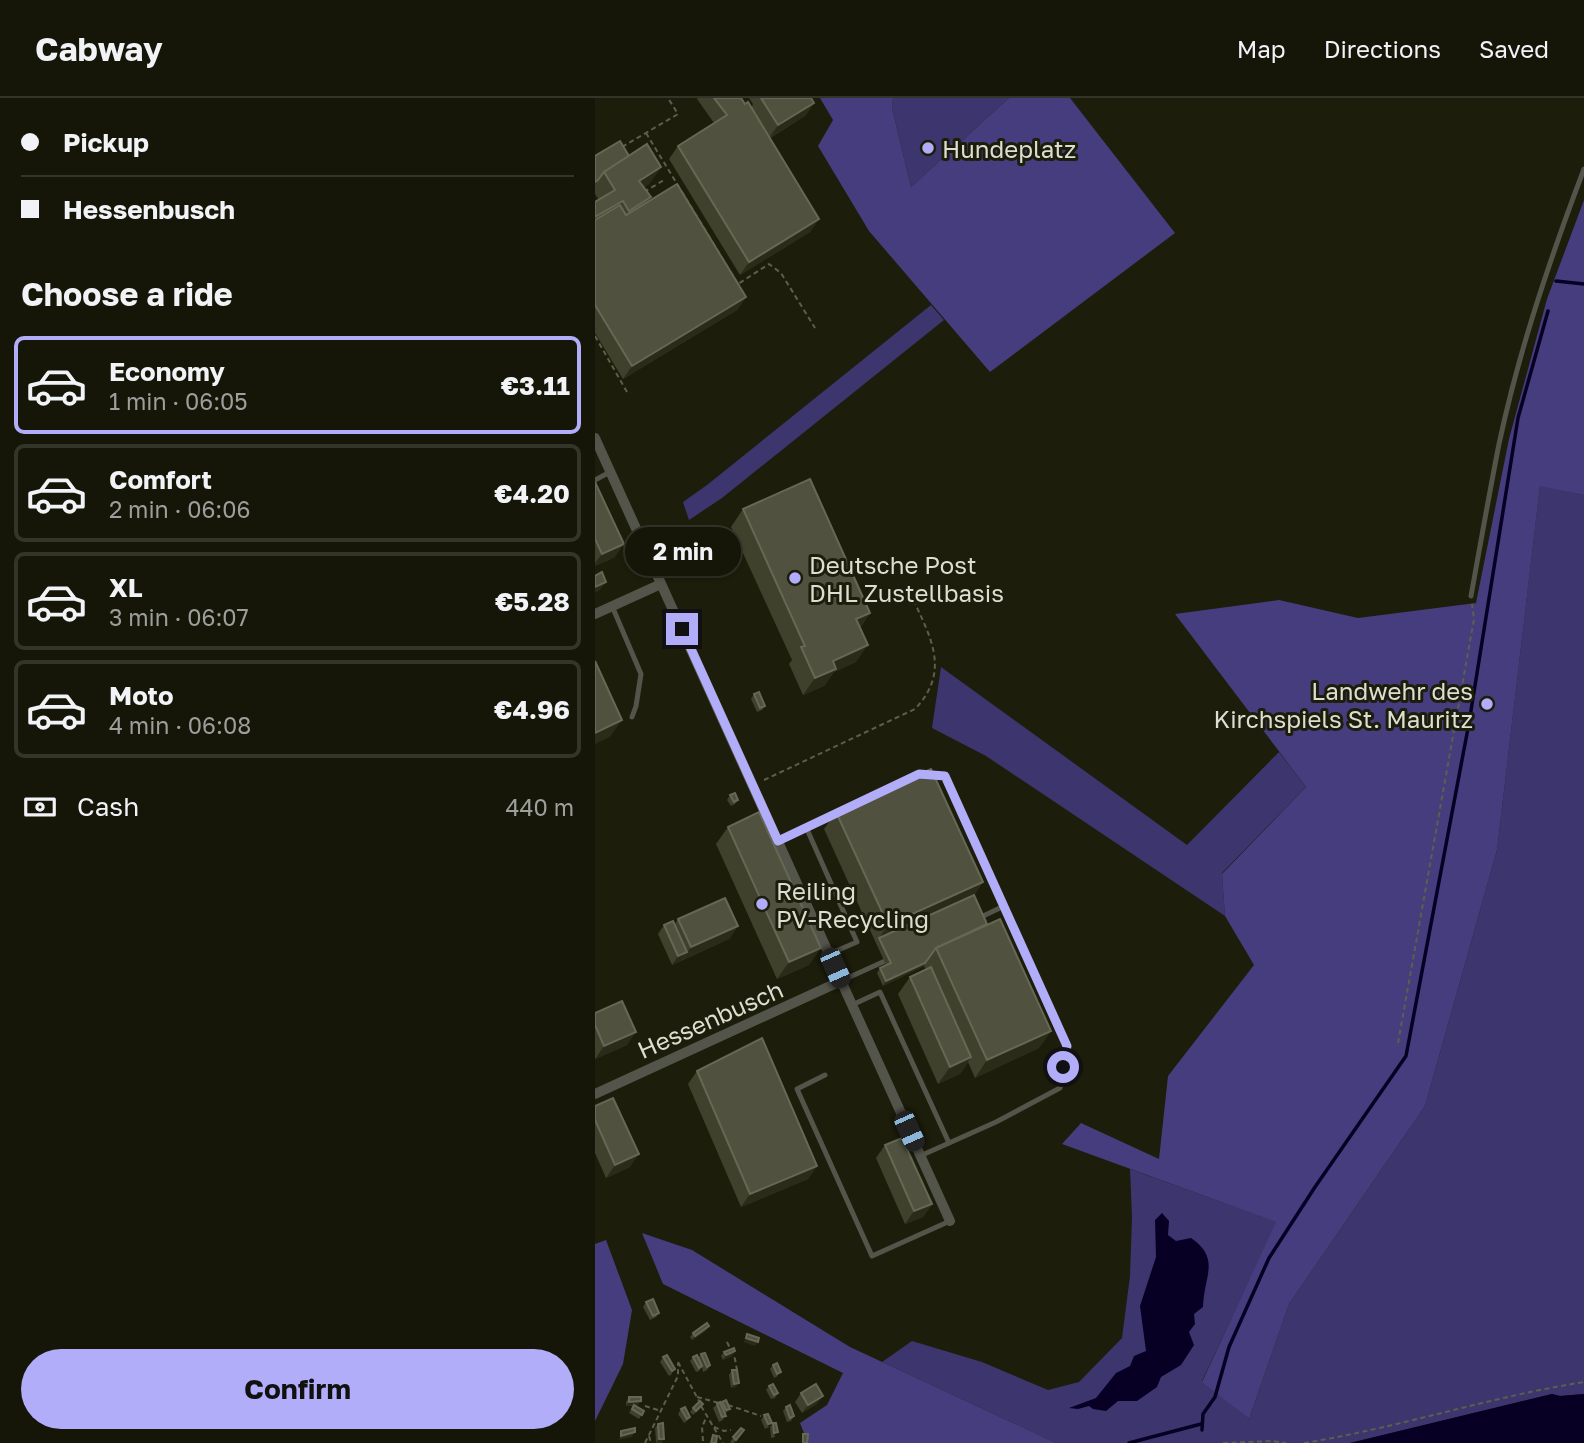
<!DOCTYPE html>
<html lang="en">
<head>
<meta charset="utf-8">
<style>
  :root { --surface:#151608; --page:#222316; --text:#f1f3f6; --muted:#9d9f9c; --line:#343529; --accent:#b2adf9 }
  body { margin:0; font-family:"Golos Text",sans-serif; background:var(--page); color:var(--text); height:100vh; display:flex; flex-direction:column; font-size:26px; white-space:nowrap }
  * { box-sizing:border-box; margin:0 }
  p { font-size:23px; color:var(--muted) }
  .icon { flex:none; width:38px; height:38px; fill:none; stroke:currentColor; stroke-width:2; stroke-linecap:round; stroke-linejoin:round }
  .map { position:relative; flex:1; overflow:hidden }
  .sheet { display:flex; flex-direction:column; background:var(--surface); width:595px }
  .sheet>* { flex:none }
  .hud { display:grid; align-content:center; height:154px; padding:0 21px; background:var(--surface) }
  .end { position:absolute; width:32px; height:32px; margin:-16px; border:9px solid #b2adf9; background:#111; box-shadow:0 0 0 4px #111 }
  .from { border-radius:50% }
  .bubble { position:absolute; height:49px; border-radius:24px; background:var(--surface); box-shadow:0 2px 5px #0004,0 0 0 2px var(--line); font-size:23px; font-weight:700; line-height:49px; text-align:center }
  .car { position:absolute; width:21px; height:42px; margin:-21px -10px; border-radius:9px; box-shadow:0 0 5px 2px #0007; background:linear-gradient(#222 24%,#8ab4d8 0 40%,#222 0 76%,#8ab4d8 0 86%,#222 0) }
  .hud b { display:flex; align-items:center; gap:24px; height:66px; font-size:26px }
  .hud b+b { border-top:2px solid var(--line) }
  .hud i { width:18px; height:18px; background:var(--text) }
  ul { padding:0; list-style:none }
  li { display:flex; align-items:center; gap:21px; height:98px; margin:0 14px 10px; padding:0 7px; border:4px solid var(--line); border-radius:10px }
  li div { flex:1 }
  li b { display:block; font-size:26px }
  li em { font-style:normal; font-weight:700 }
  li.selected { border-color:var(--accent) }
  li>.icon { width:63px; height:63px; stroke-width:1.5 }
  h2 { padding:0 21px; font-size:32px; line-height:84px }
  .pay { display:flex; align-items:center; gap:18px; height:77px; padding:0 21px; font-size:26px }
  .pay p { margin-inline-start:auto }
  .primary-button { display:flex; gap:14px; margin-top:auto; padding:14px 21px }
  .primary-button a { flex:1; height:80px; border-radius:42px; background:var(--accent); color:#111; font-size:28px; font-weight:700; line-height:80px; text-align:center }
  header { display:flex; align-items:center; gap:42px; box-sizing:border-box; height:98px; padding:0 35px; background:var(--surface); border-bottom:2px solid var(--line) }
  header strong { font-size:33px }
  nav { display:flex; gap:38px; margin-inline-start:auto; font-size:24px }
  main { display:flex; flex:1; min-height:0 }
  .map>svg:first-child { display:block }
</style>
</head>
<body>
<header>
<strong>Cabway</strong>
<nav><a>Map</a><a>Directions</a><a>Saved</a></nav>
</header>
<main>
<section class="sheet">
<div class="hud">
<b><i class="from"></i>Pickup</b>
<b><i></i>Hessenbusch</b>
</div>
<h2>Choose a ride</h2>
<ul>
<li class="selected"><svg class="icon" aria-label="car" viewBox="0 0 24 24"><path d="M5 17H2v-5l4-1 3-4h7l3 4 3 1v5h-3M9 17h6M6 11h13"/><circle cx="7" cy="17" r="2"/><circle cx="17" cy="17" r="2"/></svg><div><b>Economy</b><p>1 min · 06:05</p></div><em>€3.11</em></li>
<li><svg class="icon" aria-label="car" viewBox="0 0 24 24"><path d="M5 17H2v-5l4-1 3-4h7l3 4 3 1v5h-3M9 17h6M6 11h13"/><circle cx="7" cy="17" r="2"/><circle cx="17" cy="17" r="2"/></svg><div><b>Comfort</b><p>2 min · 06:06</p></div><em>€4.20</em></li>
<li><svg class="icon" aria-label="car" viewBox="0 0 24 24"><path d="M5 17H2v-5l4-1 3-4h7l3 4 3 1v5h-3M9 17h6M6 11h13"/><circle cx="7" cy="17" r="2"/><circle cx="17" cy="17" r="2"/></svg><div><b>XL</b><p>3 min · 06:07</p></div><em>€5.28</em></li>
<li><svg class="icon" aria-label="car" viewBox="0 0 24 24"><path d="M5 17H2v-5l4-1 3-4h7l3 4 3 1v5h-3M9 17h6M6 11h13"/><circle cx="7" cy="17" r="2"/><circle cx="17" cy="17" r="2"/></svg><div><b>Moto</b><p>4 min · 06:08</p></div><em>€4.96</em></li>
</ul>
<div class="pay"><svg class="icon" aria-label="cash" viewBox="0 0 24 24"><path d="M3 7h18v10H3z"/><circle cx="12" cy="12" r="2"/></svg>Cash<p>440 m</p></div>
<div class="primary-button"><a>Confirm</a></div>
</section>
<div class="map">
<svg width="989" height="1345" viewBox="0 0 989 1345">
  <rect width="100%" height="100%" fill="#1c1d0a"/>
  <g fill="#3d356e">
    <polygon points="298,0 414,0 316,89 297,10"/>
    <polygon points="336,207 349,222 127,400 94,422 88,404 112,387"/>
    <polygon points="945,387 989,397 989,1296 965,1298 957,1296 755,1345 461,1345 287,1264 317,1243 387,1264 453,1292 484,1284 527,1240 535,1178 537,1119 535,1071 682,1124 607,1283 654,1321 694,1206 830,1008 902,752"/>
    <polygon points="346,569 592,747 684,654 711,689 627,775 630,818 391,658 337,630"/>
  </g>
  <g fill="#463d7e">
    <polygon points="225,0 298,0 297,10 316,89 414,0 475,0 580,135 395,274 274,133 223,48 238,22"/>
    <polygon points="989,102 989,397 945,388 902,752 830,1008 694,1206 654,1321 607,1284 681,1124 467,1046 486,1025 564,1061 573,978 659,867 630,818 627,776 711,689 580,516 684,502 763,520 881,505 914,341 952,201"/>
    <polygon points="47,1135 97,1152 255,1249 461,1345 213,1345 205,1325 232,1307 248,1275 68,1186"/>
    <polygon points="11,1142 37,1212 28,1266 0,1323 0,1146"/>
  </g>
  <g fill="#070024">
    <path d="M567,1115L574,1123L573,1137L581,1143L596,1140C626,1161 609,1177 608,1209L599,1216L600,1226L594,1234L599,1247L586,1267L566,1279L562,1289L542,1303H523L511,1313L498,1311L494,1308L483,1311L474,1310L501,1300L521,1275L535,1268L539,1258L551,1253L545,1208L561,1159L560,1122Z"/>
    <polygon points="957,1296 965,1298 989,1296 989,1345 755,1345"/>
  </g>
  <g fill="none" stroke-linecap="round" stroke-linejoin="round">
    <g stroke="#070024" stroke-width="3.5">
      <polyline points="961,183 989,186"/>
      <polyline points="607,1332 608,1316 620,1299 634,1249 674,1160 720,1089 811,958 874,625 923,320 953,213"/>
      <polyline points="534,1345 606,1326"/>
    </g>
    <g stroke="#5d5e4d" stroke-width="2" stroke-dasharray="5 3.5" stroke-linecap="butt">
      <polyline points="51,35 143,186 174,166 186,175 220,230"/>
      <polyline points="27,49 83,16 73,0"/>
      <polyline points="49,94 69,82"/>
      <polyline points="0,238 32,294"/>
      <path d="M169,682L320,611C358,571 333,536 315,494"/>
      <polyline points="803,945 879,521 877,506"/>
      <polyline points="132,1244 140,1261 142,1272"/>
      <polyline points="83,1264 104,1303"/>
      <polyline points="102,1299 124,1305"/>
      <polyline points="133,1307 166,1318"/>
      <polyline points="50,1308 63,1312"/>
      <polyline points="106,1308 128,1345"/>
      <polyline points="119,1329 129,1333 136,1332"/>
      <polyline points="54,1338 56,1345"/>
      <polyline points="108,1343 107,1329 111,1320"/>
      <polyline points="50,1345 83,1278 83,1265"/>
      <polyline points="628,1345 677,1343 691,1345"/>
      <path d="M709,1345C803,1330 894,1299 989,1284"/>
    </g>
    <g stroke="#53544a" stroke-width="5">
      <polyline points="0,382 15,374"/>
      <path d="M876,498C885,448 894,397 904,346C924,252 955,161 989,71"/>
      <polyline points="17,508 46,576 41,608 37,619"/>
      <polyline points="300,688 324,676 350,678 472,948 465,990 401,1024 325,1058"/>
      <polyline points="211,729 262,844 234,856"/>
      <polyline points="183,743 247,713"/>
      <polyline points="384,820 407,809"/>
      <polyline points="246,883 290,863"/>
      <polyline points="257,907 285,894 354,1045"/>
      <polyline points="230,977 202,991 277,1158 355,1123"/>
    </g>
    <g stroke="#53544a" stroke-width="10">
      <polyline points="0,340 355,1123"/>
      <polyline points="0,516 66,486"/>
      <polyline points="0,996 246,883"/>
    </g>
  </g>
  <g fill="#3f412d">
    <polygon points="103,0 146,0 150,6 156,10 158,6 154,0 216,0 219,5 210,18 175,40 224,121 215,134 145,177 74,61 83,48 119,25 102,1"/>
    <polygon points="0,58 34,58 66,69 54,86 49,89 53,103 151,199 142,212 28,281 0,235 0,104 4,102 0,96"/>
    <polygon points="0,384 20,459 0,468"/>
    <polygon points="148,411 275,515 265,530 261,564 239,574 229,588 208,597 194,566 197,562 136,429"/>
    <polygon points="159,596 170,608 167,612 162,614 156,601"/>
    <polygon points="135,697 143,702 140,706 136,708 132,702"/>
    <polygon points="241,714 388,784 379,797 392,826 456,933 444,950 380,980 373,964 365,976 343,986 303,896 315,879 331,872 329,868 288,888 282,875 285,870 291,867 229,731"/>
    <polygon points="133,729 214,867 182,881 121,746"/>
    <polygon points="83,821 143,828 134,841 77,867 63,836 69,827 80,826"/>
    <polygon points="0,915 32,947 0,961"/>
    <polygon points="102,973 222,1068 213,1081 146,1109 93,986"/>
    <polygon points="0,1008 35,1069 11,1080 0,1055"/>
    <polygon points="290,1047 337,1106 328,1119 310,1126 281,1060"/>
    <polygon points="51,1204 64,1215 61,1219 55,1222 48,1209"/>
    <polygon points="111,1233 97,1242 95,1239 98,1235"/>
    <polygon points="140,1253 137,1258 128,1262 126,1258 129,1254"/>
    <polygon points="106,1256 115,1267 112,1272 108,1274 107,1269 104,1273 101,1274 95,1263 98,1259 103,1260"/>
    <polygon points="72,1257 77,1276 74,1278 65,1264 68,1259"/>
    <polygon points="178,1267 183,1278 179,1280 175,1271"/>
    <polygon points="137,1272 140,1290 136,1290 134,1277"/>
    <polygon points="174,1288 183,1295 180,1300 176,1301 171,1292"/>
    <polygon points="206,1295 222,1306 207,1315 200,1304"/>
    <polygon points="34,1299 43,1307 39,1308 49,1313 44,1321 34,1315 38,1308 31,1308 31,1304"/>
    <polygon points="127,1304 135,1311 130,1316 128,1322 124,1324 118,1310 122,1306 126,1306"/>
    <polygon points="90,1309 92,1323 89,1325 83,1316 86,1311"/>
    <polygon points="191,1309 199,1318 196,1323 192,1324 188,1313"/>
    <polygon points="98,1310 105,1310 98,1317 95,1314"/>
    <polygon points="169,1317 174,1329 170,1331 166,1322"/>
    <polygon points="178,1325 180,1339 176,1340 175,1329"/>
    <polygon points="63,1326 69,1341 66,1345 61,1345 60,1330"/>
    <polygon points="146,1330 149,1332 139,1345 137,1345 135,1344"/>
  </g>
  <g fill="#2a2b18">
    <polygon points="219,5 210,18 174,40 183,27"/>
    <polygon points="66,69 54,86 32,100 44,83"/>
    <polygon points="56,99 44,116 22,130 34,113"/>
    <polygon points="28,103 16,120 0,129 0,119"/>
    <polygon points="224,121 215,134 145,177 154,164"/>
    <polygon points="151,199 142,212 28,281 37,268"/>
    <polygon points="29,446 20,459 0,468 0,465 7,456"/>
    <polygon points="11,484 5,492 0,495 0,489"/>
    <polygon points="275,515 263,532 261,521"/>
    <polygon points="273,547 261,564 239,574 229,588 208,597 220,580 238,563"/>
    <polygon points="27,622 15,639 0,646 0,635"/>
    <polygon points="388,784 376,801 284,840 293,827"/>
    <polygon points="143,828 134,841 87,862 96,849"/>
    <polygon points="226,850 214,867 182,881 194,864"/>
    <polygon points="92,854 86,863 77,867 83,858"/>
    <polygon points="330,865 329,868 288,888 291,883"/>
    <polygon points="456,933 444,950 380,980 392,962"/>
    <polygon points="41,934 32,947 0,961 9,948"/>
    <polygon points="376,959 365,976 343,986 355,969"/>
    <polygon points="44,1056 35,1069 11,1080 20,1067"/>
    <polygon points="222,1068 213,1081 146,1109 155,1096"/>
    <polygon points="337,1106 328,1119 310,1126 319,1113"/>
    <polygon points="114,1228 111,1233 97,1242 100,1238"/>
    <polygon points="151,1240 163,1244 160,1248 148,1244"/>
    <polygon points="140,1253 137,1258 128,1262 131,1257"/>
    <polygon points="144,1285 140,1290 136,1290 139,1286"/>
    <polygon points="228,1298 222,1306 207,1315 213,1307"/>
    <polygon points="46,1303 43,1307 31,1308 34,1304"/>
    <polygon points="40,1334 37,1339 23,1342 26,1338"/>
    <polygon points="64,1341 69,1341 66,1345 61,1345"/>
  </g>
  <g fill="#50523f" stroke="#666856" stroke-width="2">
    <polygon points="119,0 146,0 150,6 153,4 224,121 154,164 83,48 132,17"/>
    <polygon points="166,0 216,0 219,5 183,27"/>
    <polygon points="25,43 34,58 9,74 3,82 0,84 0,58"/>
    <polygon points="52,46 66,69 44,83 56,99 34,113 28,103 0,119 0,104 20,92 9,74"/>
    <polygon points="82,86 151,199 37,268 0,207 0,122 25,107 31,117"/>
    <polygon points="215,381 275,515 261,521 273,547 238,563 241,571 220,580 206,549 210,548 148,411"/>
    <polygon points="0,384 29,446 7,456 0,441"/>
    <polygon points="7,474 11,484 0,489 0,478"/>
    <polygon points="0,563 27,622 0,635"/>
    <polygon points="164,594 170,608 165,610 159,596"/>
    <polygon points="336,671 388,784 293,827 241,714"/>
    <polygon points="140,695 143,702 139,704 135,697"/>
    <polygon points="164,714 226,850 194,864 133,729"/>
    <polygon points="379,797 392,826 341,850 330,865 291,883 285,870 296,865 284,840"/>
    <polygon points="130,800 143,828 96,849 83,821"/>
    <polygon points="405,821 456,933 392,962 341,850"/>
    <polygon points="78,823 92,854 83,858 69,827"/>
    <polygon points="336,869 376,959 355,969 315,879"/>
    <polygon points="27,903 41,934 9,948 0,927 0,915"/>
    <polygon points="167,940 222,1068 155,1096 102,973"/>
    <polygon points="18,1000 44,1056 20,1067 0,1022 0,1008"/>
    <polygon points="307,1040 337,1106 319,1113 290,1047"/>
    <polygon points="58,1201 64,1215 58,1218 51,1204"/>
    <polygon points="112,1225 114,1228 100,1238 98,1235"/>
    <polygon points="152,1236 164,1240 163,1244 151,1240"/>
    <polygon points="139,1250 140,1253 131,1257 129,1254"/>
    <polygon points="110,1255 115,1267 112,1269 106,1256"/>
    <polygon points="72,1257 80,1271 77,1273 68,1259"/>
    <polygon points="102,1257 107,1268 104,1270 98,1259"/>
    <polygon points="182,1265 186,1274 182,1276 178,1267"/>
    <polygon points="137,1272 142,1272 144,1285 139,1286"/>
    <polygon points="178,1286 183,1295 179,1297 174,1288"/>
    <polygon points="221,1286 228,1298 213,1307 206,1295"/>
    <polygon points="34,1299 46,1299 46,1303 34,1304"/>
    <polygon points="131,1302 135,1311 131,1312 127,1304"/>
    <polygon points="105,1303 108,1306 101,1313 98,1310"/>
    <polygon points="125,1304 131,1318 127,1319 122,1306"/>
    <polygon points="39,1307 49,1313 47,1317 37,1311"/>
    <polygon points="195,1307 199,1318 195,1320 191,1309"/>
    <polygon points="90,1309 95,1319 92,1321 86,1311"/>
    <polygon points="173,1316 177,1325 173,1326 169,1317"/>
    <polygon points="68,1325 69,1341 64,1341 63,1326"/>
    <polygon points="178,1325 181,1325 183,1334 179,1335"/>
    <polygon points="40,1330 40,1334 26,1338 26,1333"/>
    <polygon points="146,1330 149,1332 141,1342 138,1339"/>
    <polygon points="208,1336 213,1336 212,1345 208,1345"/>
    <polygon points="118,1337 122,1338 121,1345 116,1345"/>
  </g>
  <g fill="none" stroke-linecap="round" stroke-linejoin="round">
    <polyline stroke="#b2adf9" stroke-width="9" points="87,531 183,743 324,676 350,678 472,948 468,969"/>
  </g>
  <g fill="#b2adf9" stroke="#1c1d0a" stroke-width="2.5">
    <circle cx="333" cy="50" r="7"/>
    <circle cx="200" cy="480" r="7"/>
    <circle cx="892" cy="606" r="7"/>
    <circle cx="167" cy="806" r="7"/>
  </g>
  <g text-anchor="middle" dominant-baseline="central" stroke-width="6" stroke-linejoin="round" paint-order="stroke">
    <g font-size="24" fill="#ddded2" stroke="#1c1d0a" text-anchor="start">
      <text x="347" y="50">Hundeplatz</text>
      <text x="214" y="466">Deutsche Post<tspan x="214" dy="28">DHL Zustellbasis</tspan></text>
      <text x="878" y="592" text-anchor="end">Landwehr des<tspan x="878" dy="28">Kirchspiels St. Mauritz</tspan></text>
      <text x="181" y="792">Reiling<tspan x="181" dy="28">PV-Recycling</tspan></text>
    </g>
    <g font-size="24" fill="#ddded2" stroke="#1c1d0a">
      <text transform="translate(115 921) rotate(-24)">Hessenbusch</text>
    </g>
  </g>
</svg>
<i class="end from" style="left:468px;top:969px"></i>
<i class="end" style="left:87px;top:531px"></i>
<div class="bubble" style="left:30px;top:429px;width:116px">2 min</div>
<i class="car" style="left:240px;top:870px;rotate:156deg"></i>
<i class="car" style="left:314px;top:1033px;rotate:156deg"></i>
</div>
</main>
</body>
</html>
